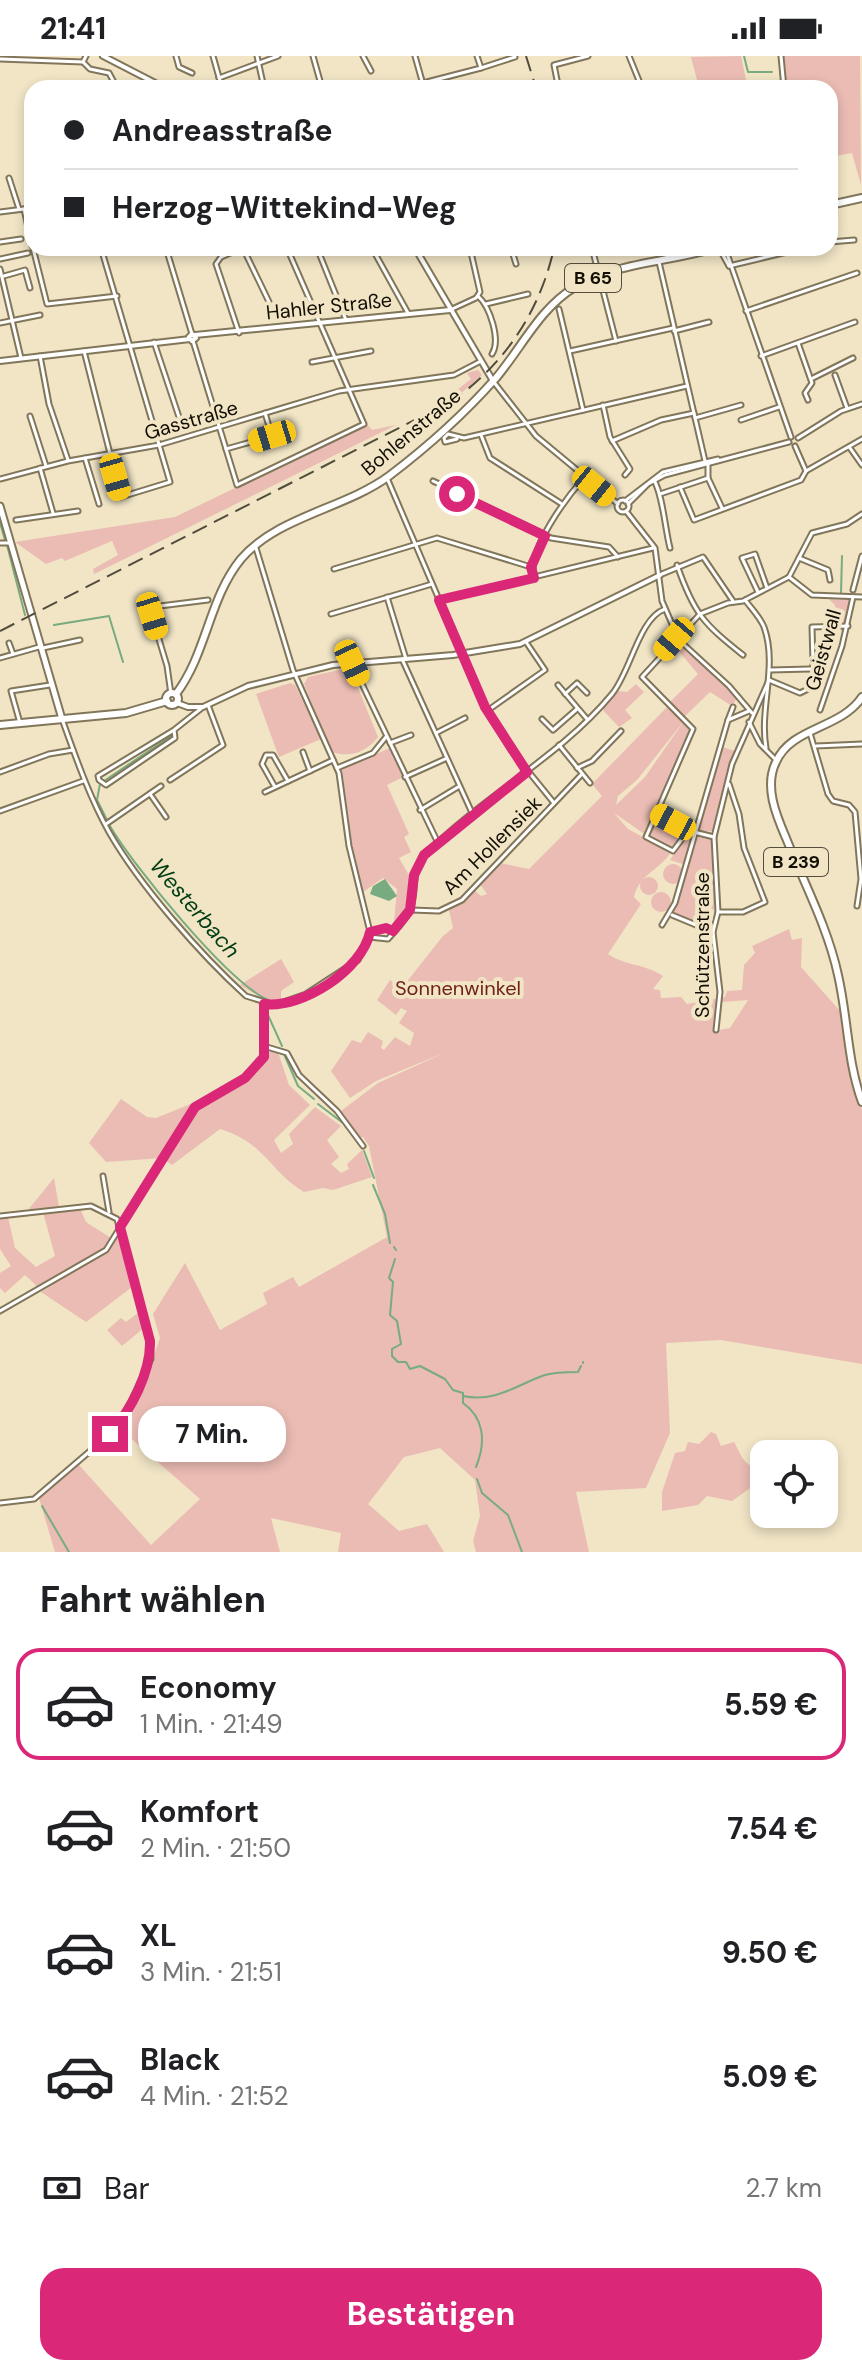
<!DOCTYPE html>
<html lang="de">
<head>
<meta charset="utf-8">
<style>
  :root { --surface:#fff; --page:#f2f2f2; --text:#202124; --muted:#757577; --line:#e0e0e0; --accent:#db2777 }
  body { margin:0; font-family:"DM Sans",sans-serif; background:var(--page); color:var(--text); height:100vh; display:flex; flex-direction:column; font-size:30px; white-space:nowrap }
  * { box-sizing:border-box; margin:0 }
  p { font-size:26px; color:var(--muted) }
  .icon { flex:none; width:44px; height:44px; fill:none; stroke:currentColor; stroke-width:2; stroke-linecap:round; stroke-linejoin:round }
  .map { position:relative; height:1496px; overflow:hidden }
  .panel { display:flex; flex-direction:column; background:var(--surface); flex:1 }
  .panel>* { flex:none }
  .banner { position:absolute; left:24px; top:24px; width:814px; height:176px; border-radius:24px; box-shadow:0 4px 12px #0003; display:grid; align-content:center; height:176px; padding:0 40px; background:var(--surface) }
  .tools { position:absolute; left:750px; top:1384px; display:grid; gap:16px }
  .tools a { display:grid; place-items:center; width:88px; height:88px; border-radius:16px; background:var(--surface); box-shadow:0 4px 12px #0003; font-size:40px }
  .end { position:absolute; width:36px; height:36px; margin:-18px; border:10px solid #db2777; background:#fff; box-shadow:0 0 0 4px #fff }
  .from { border-radius:50% }
  .bubble { position:absolute; height:56px; border-radius:24px; background:var(--surface); box-shadow:0 4px 12px #0003; font-size:26px; font-weight:700; line-height:56px; text-align:center }
  .car { position:absolute; width:24px; height:48px; margin:-24px -12px; border-radius:10px; box-shadow:0 0 6px 2px #0007; background:linear-gradient(#f5c518 24%,#345 0 40%,#f5c518 0 76%,#345 0 86%,#f5c518 0) }
  .banner b { display:flex; align-items:center; gap:28px; height:76px; font-size:30px }
  .banner b+b { border-top:2px solid var(--line) }
  .banner i { width:20px; height:20px; background:var(--text) }
  ul { padding:0; list-style:none }
  li { display:flex; align-items:center; gap:24px; height:112px; margin:0 16px 12px; padding:0 24px; border:4px solid transparent; border-radius:24px }
  li div { flex:1 }
  li b { display:block; font-size:30px }
  li em { font-style:normal; font-weight:700 }
  li.on { border-color:var(--accent) }
  li>.icon { width:72px; height:72px; stroke-width:1.5 }
  h2 { padding:0 40px; font-size:36px; line-height:96px }
  .pay { display:flex; align-items:center; gap:20px; height:88px; padding:0 40px; font-size:30px }
  .pay p { margin-inline-start:auto }
  .action { display:flex; gap:16px; margin-top:auto; padding:16px 40px }
  .action a { flex:1; height:92px; border-radius:24px; background:var(--accent); color:#fff; font-size:32px; font-weight:700; line-height:92px; text-align:center }
  .status { display:flex; justify-content:space-between; align-items:center; height:56px; padding:0 40px; background:var(--surface); direction:ltr }
  .status svg { height:22px; fill:currentColor }
  .map>svg:first-child { display:block }
</style>
</head>
<body>
<div class="status"><b>21:41</b><svg viewBox="0 0 49 12"><path d="M0 12V9h3v3zM5 12V6h3v6zM10 12V3h3v9zM15 12V0h3v12zM26 1h20v11H26zM47 4h2v5h-2z"/></svg></div>
<div class="map">
<svg width="862" height="1496" viewBox="0 0 862 1496">
  <rect width="100%" height="100%" fill="#f1e5c6"/>
  <g fill="#eabcb3" fill-rule="evenodd">
    <polygon points="741,0 746,24 725,30 698,28 691,1"/>
    <polygon points="784,0 860,0 861,129 852,97 830,101 830,32 787,32"/>
    <polygon points="478,314 482,319 459,339 434,352 471,323 467,317"/>
    <polygon points="367,368 372,374 396,369 94,518 93,513 118,499 112,485 65,505 62,502 46,508 15,486 175,461"/>
    <polygon points="829,543 851,544 847,568 835,568 835,549"/>
    <polygon points="678,589 718,621 737,642 732,650 710,636 684,661 669,647 698,618 676,592"/>
    <path d="M343,613L350,615L354,622L378,681C366,696 351,702 332,696L304,628L308,621Z"/>
    <polygon points="290,627 295,629 321,683 279,701 256,638"/>
    <polygon points="636,628 644,636 625,654 632,662 619,671 602,653 617,635 627,636"/>
    <path d="M668,650L691,672L646,779L614,757L628,773L671,796C659,815 639,818 634,841L641,848L608,898C628,911 643,907 663,920L653,933L660,934L661,942L681,941L687,948L725,941L727,935L742,934L744,909L755,897L752,890L789,873L792,884L802,882L801,911L840,955L852,1025L862,1054V1308L721,1284L666,1287L670,1377L646,1432L576,1436L589,1496H476L473,1485L480,1460L475,1424L440,1392L404,1401L368,1448L399,1475L427,1468L444,1496H338L341,1477L271,1462L280,1496H55L39,1442L79,1409L151,1489L200,1443L119,1372L139,1341L160,1282L153,1258L185,1207L220,1274L267,1248L263,1237L293,1221L299,1231L387,1181L369,1090L363,1081L359,1082L341,1055L378,1027L446,996L376,1025L350,1042L331,1015L352,984L361,987L368,976L383,985L381,992L384,994L395,981L410,990L414,977L399,967L407,955L401,952L396,959L377,944L390,924L401,933L443,880L453,872L449,854L474,834L481,840L487,838L480,828L500,807L529,813L602,740L592,728ZM684,665L645,721L616,749L618,740L637,724ZM748,944L730,972L719,974L722,946Z"/>
    <polygon points="722,691 735,695 713,775 700,776 698,773"/>
    <polygon points="390,692 403,721 387,729 409,778 404,781 411,796 399,802 410,821 408,854 394,866 397,833 383,822 363,836 352,789 342,713"/>
    <polygon points="657,759 687,775 673,793 648,780"/>
    <polygon points="695,780 686,809 670,804 685,782"/>
    <polygon points="698,781 713,784 715,846 710,873 673,857"/>
    <circle cx="673" cy="818" r="10"/>
    <circle cx="649" cy="830" r="9"/>
    <circle cx="661" cy="846" r="10"/>
    <polygon points="281,903 294,926 281,935 281,946 267,945 240,929"/>
    <path d="M270,995L278,996L289,1029L310,1049L274,1084L281,1097L293,1088L289,1078L315,1051L341,1070L327,1084L339,1101L331,1108L341,1117L349,1113L347,1108L362,1094L372,1121L333,1134L323,1132L304,1136C269,1115 266,1087 220,1073L172,1109L162,1102L106,1106L89,1087L121,1043L147,1061L156,1062L245,1026L257,1017Z"/>
    <polygon points="54,1122 59,1151 28,1154"/>
    <polygon points="80,1152 86,1166 111,1182 105,1193 40,1233 25,1219 5,1237 0,1232 0,1217 11,1210 0,1193 0,1162 8,1161 15,1192 36,1211 55,1200 43,1156"/>
    <polygon points="117,1180 132,1231 86,1266 41,1236 107,1195"/>
    <polygon points="139,1256 145,1271 122,1290 107,1274 121,1262 126,1266"/>
    <path d="M711,1376L716,1378L721,1390L734,1386C743,1402 743,1409 763,1415L749,1433L732,1445L707,1440L698,1449L662,1455V1436L675,1397L685,1395L688,1386L699,1388Z"/>
  </g>
  <polygon fill="#78ab80" points="385,823 397,840 389,845 370,838 373,830"/>
  <g fill="none" stroke-linecap="round" stroke-linejoin="round">
    <g stroke="#78ab80" stroke-width="2">
      <polyline points="744,0 748,16 772,16"/>
      <polyline points="0,467 5,484"/>
      <polyline points="7,489 25,559"/>
      <polyline points="841,537 842,500"/>
      <polyline points="54,569 109,560 123,606"/>
      <polyline points="104,725 174,678"/>
      <polyline points="100,728 97,744 107,764"/>
      <path d="M110,770C134,811 228,926 268,944"/>
      <polyline points="268,959 282,990"/>
      <polyline points="284,998 298,1030 314,1043"/>
      <polyline points="318,1048 343,1067"/>
      <polyline points="364,1095 374,1122"/>
      <polyline points="373,1129 385,1158 390,1187"/>
      <polyline points="394,1191 396,1194"/>
      <path d="M395,1203L389,1222L393,1226L390,1259L397,1265L401,1288L392,1293V1300L398,1306H406L410,1313L420,1310L445,1323L453,1334L463,1337V1347C483,1361 487,1384 476,1411"/>
      <polyline points="583,1307 583,1306"/>
      <path d="M463,1340C496,1347 518,1328 545,1319C555,1316 568,1316 578,1316L581,1310"/>
      <polyline points="477,1423 482,1437 508,1459 522,1496"/>
      <polyline points="42,1450 69,1496"/>
    </g>
    <g stroke="#81765a" stroke-width="7">
      <g id="minor">
        <polyline points="176,0 179,11 192,17"/>
        <polyline points="213,0 222,32"/>
        <polyline points="257,0 264,32"/>
        <polyline points="313,0 322,32"/>
        <polyline points="363,0 371,15"/>
        <polyline points="415,0 424,32"/>
        <polyline points="629,0 642,32"/>
        <polyline points="781,0 784,32"/>
        <polyline points="0,3 83,6 86,0"/>
        <polyline points="83,6 90,13 109,17 117,32"/>
        <polyline points="481,12 515,1"/>
        <polyline points="219,22 278,0"/>
        <polyline points="423,27 481,12 477,0"/>
        <polyline points="558,29 554,9 588,0"/>
        <polyline points="526,32 529,31"/>
        <polyline points="28,118 32,141"/>
        <polyline points="9,122 19,153"/>
        <polyline points="24,153 32,190"/>
        <polyline points="0,156 32,152"/>
        <polyline points="0,186 21,183"/>
        <polyline points="830,186 854,184"/>
        <polyline points="33,192 47,248 117,240"/>
        <polyline points="166,192 192,278"/>
        <polyline points="243,192 270,248"/>
        <polyline points="317,192 346,264"/>
        <polyline points="372,192 408,257"/>
        <polyline points="511,192 516,208"/>
        <polyline points="592,192 616,285"/>
        <polyline points="719,192 729,210"/>
        <polyline points="725,192 791,381"/>
        <polyline points="0,203 28,197"/>
        <polyline points="659,206 705,405"/>
        <polyline points="729,210 804,192"/>
        <polyline points="0,213 21,302"/>
        <polyline points="4,220 25,214 30,232"/>
        <path d="M478,240C490,251 501,284 492,298"/>
        <polyline points="486,248 528,238"/>
        <polyline points="559,253 583,354"/>
        <polyline points="450,254 476,242 480,236 470,192"/>
        <polyline points="746,255 857,217"/>
        <polyline points="0,267 40,259"/>
        <polyline points="674,275 709,266"/>
        <polyline points="239,277 216,208 221,201 242,192"/>
        <polyline points="193,285 237,429 364,368 287,192"/>
        <polyline points="154,286 179,361"/>
        <polyline points="798,287 812,327 805,337 808,344"/>
        <polyline points="84,295 121,441 170,426 101,192"/>
        <polyline points="570,295 673,272"/>
        <polyline points="40,300 49,348 68,404"/>
        <polyline points="761,300 855,266"/>
        <polyline points="312,306 371,295"/>
        <polyline points="835,319 847,352"/>
        <polyline points="811,323 853,302"/>
        <polyline points="493,325 536,380 618,448"/>
        <polyline points="603,349 610,381 630,413 625,419"/>
        <polyline points="30,360 46,410"/>
        <polyline points="695,362 741,349"/>
        <polyline points="741,364 779,351"/>
        <polyline points="481,379 490,402 562,448"/>
        <polyline points="798,382 841,355 862,348"/>
        <polyline points="457,383 445,386 444,382 448,378 464,382 687,330"/>
        <polyline points="612,385 661,364 694,357"/>
        <polyline points="795,390 806,415"/>
        <polyline points="850,392 862,409"/>
        <polyline points="226,393 272,380 265,357"/>
        <polyline points="85,402 99,448"/>
        <polyline points="708,408 708,422 722,452"/>
        <polyline points="40,412 53,457"/>
        <polyline points="806,415 862,383"/>
        <polyline points="387,422 485,651 511,694 554,747"/>
        <polyline points="0,423 68,405 159,389 339,335 454,319 481,305"/>
        <path d="M654,424C663,440 665,473 670,492"/>
        <polyline points="433,425 551,482 609,491 618,501"/>
        <polyline points="680,431 694,464 801,424 806,415"/>
        <polyline points="660,438 708,422"/>
        <circle cx="623" cy="450" r="6"/>
        <polyline points="625,445 663,416 718,403"/>
        <polyline points="628,448 648,428 665,419 789,386"/>
        <polyline points="626,455 655,492 662,545 679,584 729,630 752,657"/>
        <polyline points="16,464 78,455"/>
        <polyline points="0,487 11,487"/>
        <polyline points="799,502 828,514 830,524"/>
        <path d="M677,509C694,558 704,568 743,599"/>
        <polyline points="334,513 437,482 531,511"/>
        <polyline points="662,518 703,501 733,545"/>
        <polyline points="789,521 812,477 847,468 862,458"/>
        <polyline points="789,521 812,539 862,541"/>
        <path d="M534,522C527,494 566,442 584,422"/>
        <polyline points="853,534 862,500"/>
        <polyline points="758,536 742,502 755,498 767,532"/>
        <polyline points="387,541 406,603"/>
        <polyline points="439,544 653,492"/>
        <path d="M745,544C751,552 760,561 764,571C778,610 759,652 766,692"/>
        <polyline points="331,558 432,528"/>
        <polyline points="9,587 13,598"/>
        <polyline points="43,592 80,584"/>
        <polyline points="0,602 39,591"/>
        <polyline points="402,603 473,759"/>
        <polyline points="352,607 438,787"/>
        <polyline points="770,614 810,613"/>
        <polyline points="769,624 800,637 810,632 813,607 812,571 848,570"/>
        <polyline points="558,629 587,663"/>
        <polyline points="171,638 167,610 152,560 160,550 208,544"/>
        <polyline points="565,638 577,627 587,637"/>
        <polyline points="820,654 842,590 853,541"/>
        <polyline points="487,655 545,614 526,586"/>
        <path d="M62,663C76,702 89,740 109,776C140,830 201,899 246,940L275,949L306,938L358,904L370,876L349,790L339,717L293,614L256,492"/>
        <polyline points="542,663 553,674 577,653"/>
        <polyline points="728,664 733,651"/>
        <polyline points="749,666 760,688 776,704"/>
        <polyline points="20,667 11,635 50,629"/>
        <polyline points="174,674 175,682 106,729 99,724 98,720 174,674 203,651"/>
        <polyline points="436,677 465,662"/>
        <polyline points="810,677 828,738 833,745 849,749 855,756 861,823 857,850"/>
        <polyline points="390,687 411,679"/>
        <polyline points="559,689 590,727"/>
        <polyline points="816,690 862,688"/>
        <polyline points="303,696 310,715"/>
        <polyline points="337,712 373,697 386,681"/>
        <polyline points="577,712 592,705 621,675"/>
        <polyline points="0,716 49,698 73,694"/>
        <polyline points="405,721 445,703"/>
        <polyline points="170,724 223,689 208,649"/>
        <polyline points="275,731 262,708 266,699 273,699 288,725"/>
        <polyline points="265,736 333,704"/>
        <polyline points="150,738 166,761"/>
        <polyline points="420,754 458,731"/>
        <polyline points="0,755 83,725"/>
        <polyline points="656,758 690,775 714,781"/>
        <polyline points="106,768 161,730"/>
        <polyline points="695,777 685,779 673,795 646,781 693,673 642,621 700,558 728,547 743,545 789,521"/>
        <polyline points="411,854 439,855 462,844 582,718"/>
        <polyline points="718,856 743,856 765,846 744,792 739,758 729,728"/>
        <polyline points="672,859 713,876"/>
        <polyline points="662,869 675,847 728,664 749,655"/>
        <polyline points="370,876 386,872 393,875"/>
        <path d="M369,881L388,883C395,875 407,863 410,854C418,834 409,814 427,797C484,739 560,701 612,638C631,615 639,562 665,553"/>
        <polyline points="716,974 720,936 713,876 718,856 714,781 732,708 769,624"/>
        <polyline points="267,991 287,997 299,1019 337,1055 363,1090"/>
        <polyline points="103,1120 109,1156"/>
        <polyline points="0,1160 91,1150 117,1163 150,1285 151,1303 127,1354 110,1378 34,1443 0,1447"/>
        <polyline points="0,1255 106,1194 195,1051 245,1022 264,1001 264,948"/>
      </g>
    </g>
    <g stroke="#81765a" stroke-width="8">
      <g id="tertiary">
        <polyline points="103,0 165,32"/>
        <polyline points="415,192 493,325"/>
        <polygon points="192,278 196,282 192,285 189,281"/>
        <polyline points="195,279 450,254"/>
        <polyline points="0,305 190,283"/>
        <polyline points="177,647 188,651 203,651 248,630 333,609 453,599 520,588 660,519"/>
      </g>
    </g>
    <g stroke="#81765a" stroke-width="9">
      <polyline id="secondary" points="0,450 62,663"/>
    </g>
    <g stroke="#81765a" stroke-width="10">
      <g id="primary">
        <polyline points="830,149 862,142"/>
        <circle cx="172" cy="643" r="6"/>
        <path d="M176,638C207,597 209,542 241,503C278,460 344,453 389,420C426,392 465,357 496,322C522,291 540,252 575,231C617,206 670,206 715,192"/>
        <path d="M862,641C841,673 791,671 776,706C764,730 776,759 786,782C804,827 828,872 838,919C848,962 847,1005 862,1046"/>
        <polyline points="0,669 126,657 167,645"/>
      </g>
    </g>
    <use href="#minor" stroke="#fff" stroke-width="3"/>
    <use href="#tertiary" stroke="#fff" stroke-width="4"/>
    <use href="#secondary" stroke="#fff" stroke-width="5"/>
    <use href="#primary" stroke="#fff" stroke-width="6"/>
    <g stroke="#524c3c" stroke-width="2" stroke-dasharray="16 8" stroke-linecap="butt">
      <polyline points="526,0 536,32"/>
      <path d="M0,575L452,345C505,308 540,255 554,192"/>
    </g>
  </g>
  <g fill="none" stroke-linecap="round" stroke-linejoin="round">
    <path stroke="#db2777" stroke-width="10" d="M110,1378C131,1354 151,1316 150,1285L120,1171L195,1051L245,1022L264,1001V948C302,953 362,914 370,876L386,872L393,875L410,854L414,819L424,799L527,716L485,651L439,544L534,522L531,511L545,480L457,438"/>
  </g>
  <g text-anchor="middle" dominant-baseline="central" stroke-width="8" stroke-linejoin="round" paint-order="stroke">
    <g fill="#f1e5c6" stroke="#554e3e" stroke-width="2">
      <rect x="565" y="208" width="56" height="28" rx="6"/>
      <rect x="764" y="792" width="64" height="28" rx="6"/>
    </g>
    <g font-size="18" font-weight="bold" fill="#120e04">
      <text x="593" y="222">B 65</text>
      <text x="796" y="806">B 239</text>
    </g>
    <g font-size="20" fill="#120e04" stroke="#f1e5c6">
      <text transform="translate(329 250) rotate(-6)">Hahler Straße</text>
      <text transform="translate(191 364) rotate(-16)">Gasstraße</text>
      <text transform="translate(411 376) rotate(-40)">Bohlenstraße</text>
      <text transform="translate(823 594) rotate(-74)">Geistwall</text>
      <text transform="translate(492 789) rotate(-45)">Am Hollensiek</text>
      <text transform="translate(702 889) rotate(-90)">Schützenstraße</text>
    </g>
    <g font-size="20" fill="#6f2118" stroke="#f1e5c6">
      <text x="458" y="932">Sonnenwinkel</text>
    </g>
    <g font-size="22" font-style="italic" fill="#003c13" stroke="#f1e5c6">
      <text transform="translate(195 852) rotate(49)">Westerbach</text>
    </g>
  </g>
</svg>
<div class="tools">
<a><svg class="icon" aria-label="locate" viewBox="0 0 24 24"><circle cx="12" cy="12" r="6"/><path d="M12 2v4M12 18v4M2 12h4M18 12h4"/></svg></a>
</div>
<i class="end from" style="left:457px;top:438px"></i>
<i class="end" style="left:110px;top:1378px"></i>
<div class="bubble" style="left:138px;top:1350px;width:148px">7 Min.</div>
<i class="car" style="left:272px;top:380px;rotate:253deg"></i>
<i class="car" style="left:115px;top:421px;rotate:164deg"></i>
<i class="car" style="left:594px;top:430px;rotate:129deg"></i>
<i class="car" style="left:152px;top:560px;rotate:163deg"></i>
<i class="car" style="left:674px;top:583px;rotate:221deg"></i>
<i class="car" style="left:352px;top:607px;rotate:155deg"></i>
<i class="car" style="left:673px;top:766px;rotate:298deg"></i>
<div class="banner">
<b><i class="from"></i>Andreasstraße</b>
<b><i></i>Herzog-Wittekind-Weg</b>
</div>
</div>
<section class="panel">
<h2>Fahrt wählen</h2>
<ul>
<li class="on"><svg class="icon" aria-label="car" viewBox="0 0 24 24"><path d="M5 17H2v-5l4-1 3-4h7l3 4 3 1v5h-3M9 17h6M6 11h13"/><circle cx="7" cy="17" r="2"/><circle cx="17" cy="17" r="2"/></svg><div><b>Economy</b><p>1 Min. · 21:49</p></div><em>5.59 €</em></li>
<li><svg class="icon" aria-label="car" viewBox="0 0 24 24"><path d="M5 17H2v-5l4-1 3-4h7l3 4 3 1v5h-3M9 17h6M6 11h13"/><circle cx="7" cy="17" r="2"/><circle cx="17" cy="17" r="2"/></svg><div><b>Komfort</b><p>2 Min. · 21:50</p></div><em>7.54 €</em></li>
<li><svg class="icon" aria-label="car" viewBox="0 0 24 24"><path d="M5 17H2v-5l4-1 3-4h7l3 4 3 1v5h-3M9 17h6M6 11h13"/><circle cx="7" cy="17" r="2"/><circle cx="17" cy="17" r="2"/></svg><div><b>XL</b><p>3 Min. · 21:51</p></div><em>9.50 €</em></li>
<li><svg class="icon" aria-label="car" viewBox="0 0 24 24"><path d="M5 17H2v-5l4-1 3-4h7l3 4 3 1v5h-3M9 17h6M6 11h13"/><circle cx="7" cy="17" r="2"/><circle cx="17" cy="17" r="2"/></svg><div><b>Black</b><p>4 Min. · 21:52</p></div><em>5.09 €</em></li>
</ul>
<div class="pay"><svg class="icon" aria-label="cash" viewBox="0 0 24 24"><path d="M3 7h18v10H3z"/><circle cx="12" cy="12" r="2"/></svg>Bar<p>2.7 km</p></div>
<div class="action"><a>Bestätigen</a></div>
</section>
</body>
</html>
